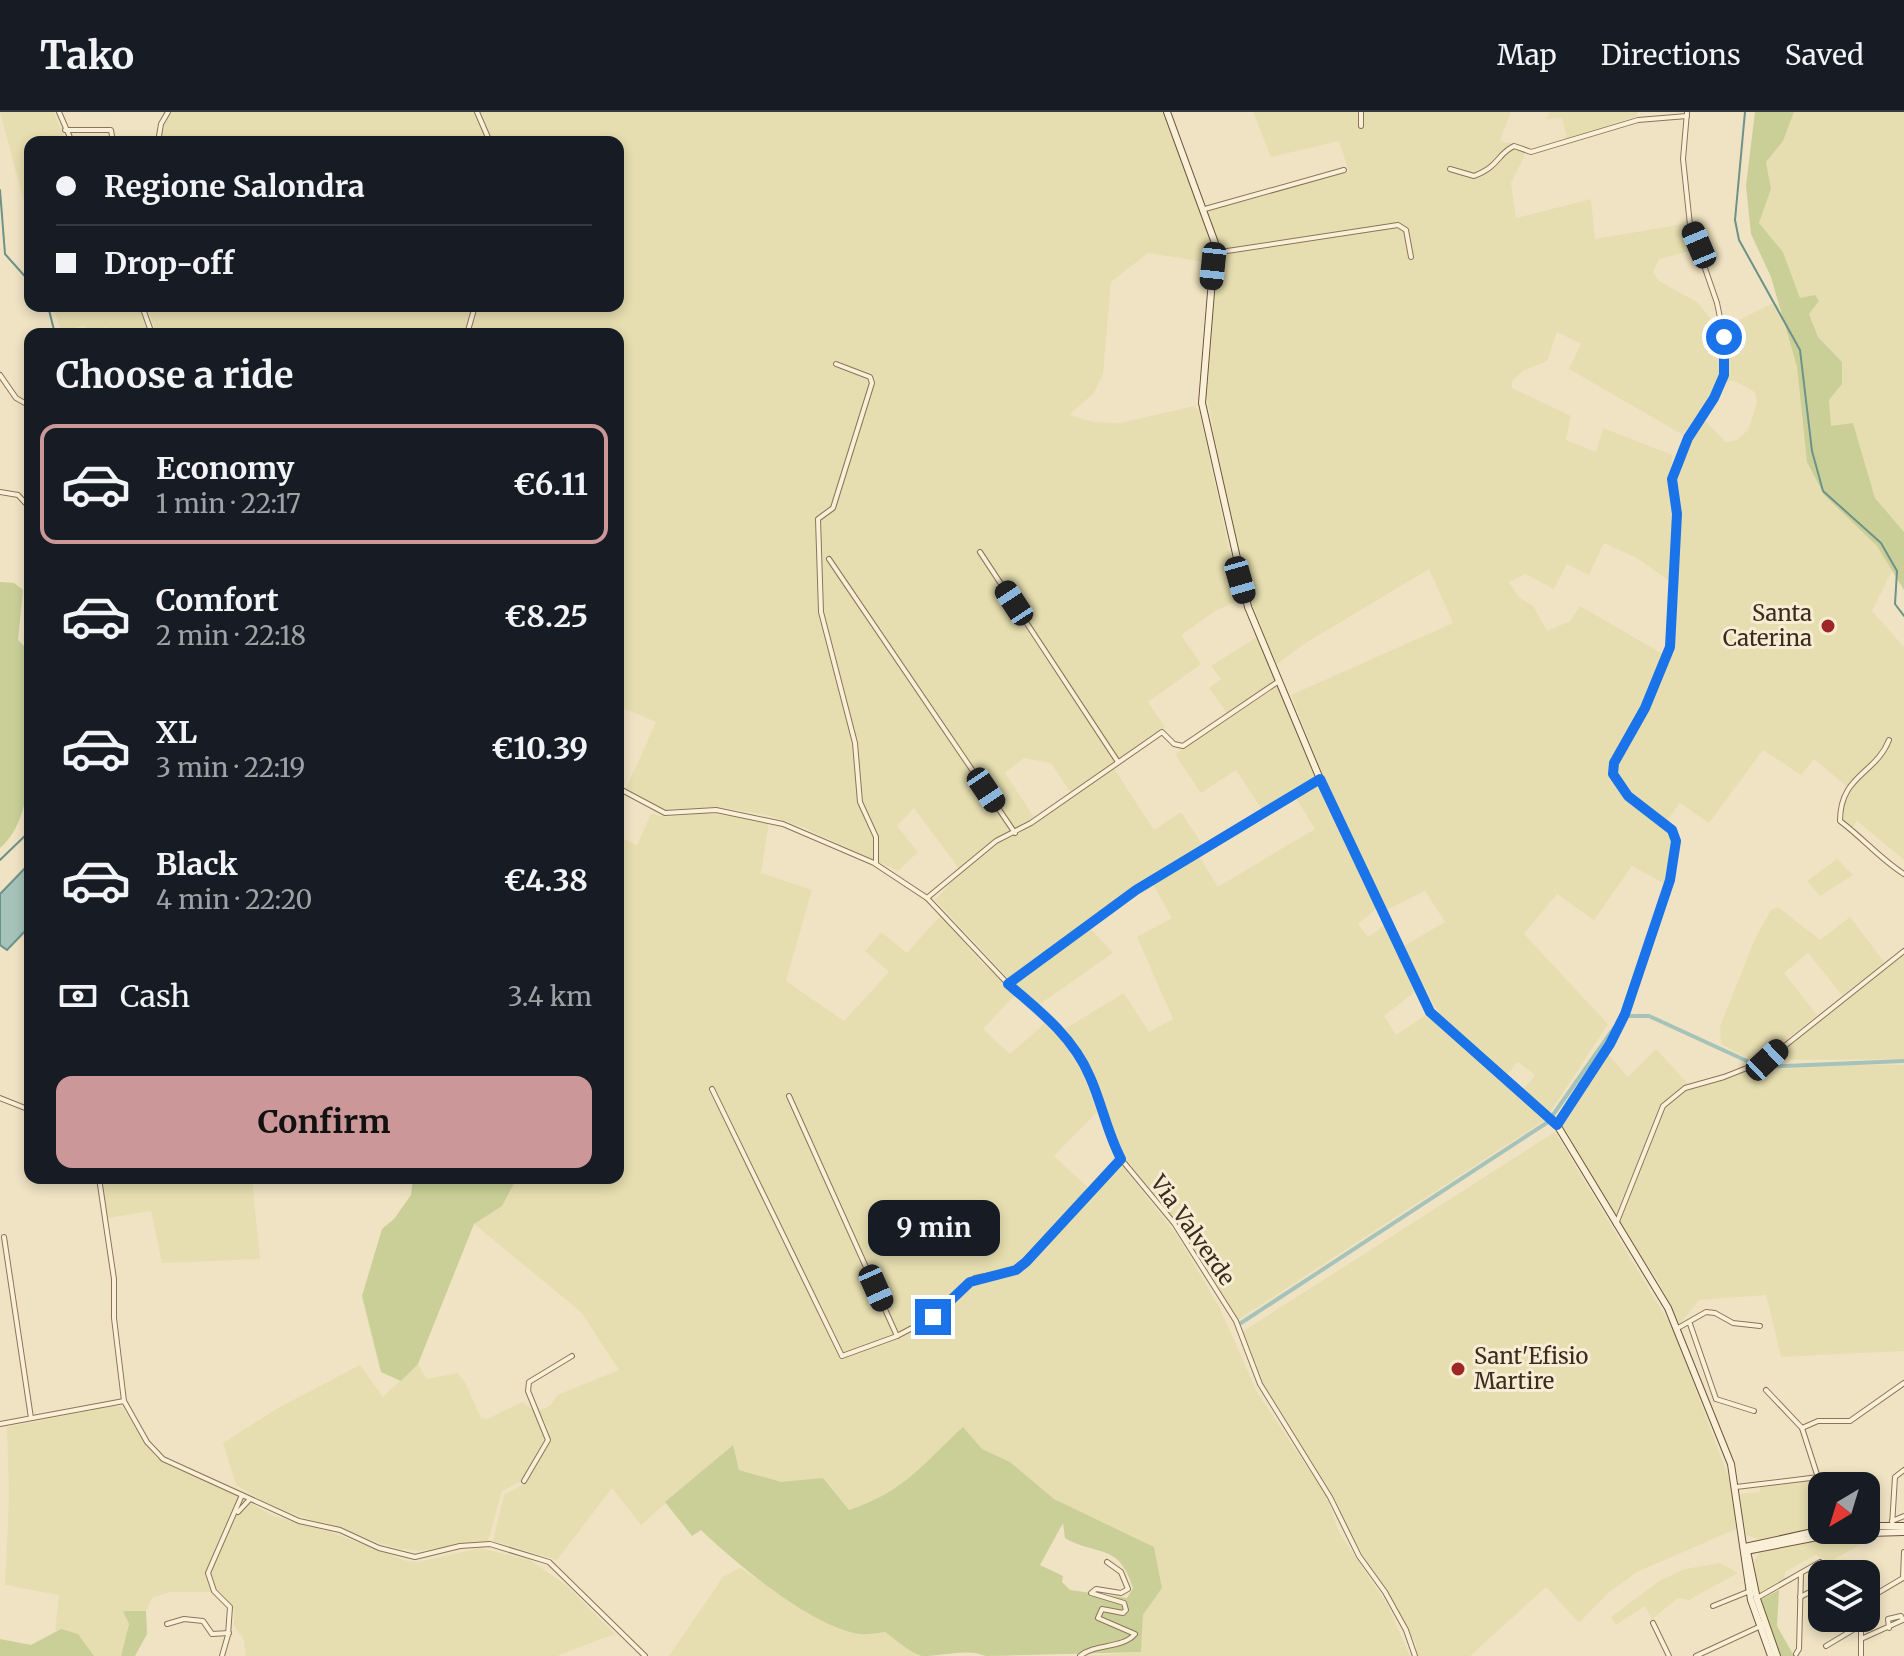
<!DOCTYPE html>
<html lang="en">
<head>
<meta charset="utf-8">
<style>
  :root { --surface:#171b24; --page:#20242c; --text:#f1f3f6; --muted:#9ea1a6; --line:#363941; --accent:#cc9799 }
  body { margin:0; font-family:Merriweather,serif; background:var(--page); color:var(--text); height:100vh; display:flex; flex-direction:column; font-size:30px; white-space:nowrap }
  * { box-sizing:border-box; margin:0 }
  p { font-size:26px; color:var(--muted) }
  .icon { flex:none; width:44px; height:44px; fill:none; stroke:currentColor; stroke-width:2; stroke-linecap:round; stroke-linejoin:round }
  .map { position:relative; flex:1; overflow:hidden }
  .details { position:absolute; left:24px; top:216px; width:600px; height:856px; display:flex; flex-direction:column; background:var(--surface); border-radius:16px; box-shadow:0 4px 12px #0003 }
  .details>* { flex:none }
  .banner { position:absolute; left:24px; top:24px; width:600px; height:176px; border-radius:16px; box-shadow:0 4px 12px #0003; display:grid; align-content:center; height:176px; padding:0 32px; background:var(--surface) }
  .needle { width:52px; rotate:218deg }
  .buttons { position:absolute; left:1808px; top:1360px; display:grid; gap:16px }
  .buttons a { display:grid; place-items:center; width:72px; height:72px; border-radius:16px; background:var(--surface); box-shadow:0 4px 12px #0003; font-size:40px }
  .end { position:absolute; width:36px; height:36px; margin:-18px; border:10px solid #1a73e8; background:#fff; box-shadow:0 0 0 4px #fff }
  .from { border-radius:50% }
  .bubble { position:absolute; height:56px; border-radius:16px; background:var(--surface); box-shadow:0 4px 12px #0003; font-size:26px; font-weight:700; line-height:56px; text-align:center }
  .car { position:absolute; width:24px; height:48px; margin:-24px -12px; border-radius:10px; box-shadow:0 0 6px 2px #0007; background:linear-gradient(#222 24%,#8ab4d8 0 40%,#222 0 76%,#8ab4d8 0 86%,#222 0) }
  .banner b { display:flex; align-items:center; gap:28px; height:76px; font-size:30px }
  .banner b+b { border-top:2px solid var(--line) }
  .banner i { width:20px; height:20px; background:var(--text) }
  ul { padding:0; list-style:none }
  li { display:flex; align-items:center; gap:24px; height:120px; margin:0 16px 12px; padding:0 16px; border:4px solid transparent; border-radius:16px }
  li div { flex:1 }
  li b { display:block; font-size:30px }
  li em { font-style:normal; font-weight:700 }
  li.current { border-color:var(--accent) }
  li>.icon { width:72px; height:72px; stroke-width:1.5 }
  h2 { padding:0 32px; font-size:36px; line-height:96px }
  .pay { display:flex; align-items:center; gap:20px; height:88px; padding:0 32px; font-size:30px }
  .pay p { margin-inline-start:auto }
  .action { display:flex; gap:16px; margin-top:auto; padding:16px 32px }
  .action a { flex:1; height:92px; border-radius:16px; background:var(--accent); color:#111; font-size:32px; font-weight:700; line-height:92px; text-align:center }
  header { display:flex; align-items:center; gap:48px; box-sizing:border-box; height:112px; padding:0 40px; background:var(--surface); border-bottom:2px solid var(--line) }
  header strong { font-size:38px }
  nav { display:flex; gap:44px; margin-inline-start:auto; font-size:28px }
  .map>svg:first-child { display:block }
</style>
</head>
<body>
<header>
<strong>Tako</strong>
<nav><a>Map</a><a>Directions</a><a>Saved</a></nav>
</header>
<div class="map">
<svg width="1904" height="1544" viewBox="0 0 1904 1544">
  <rect width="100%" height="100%" fill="#f0e3c3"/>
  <g fill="#e6deb0">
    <polygon points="0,0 54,0 66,30 30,30 30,112"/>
    <polygon points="163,0 1162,0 1204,105 1211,128 1210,151 1148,141 1111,170 1103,262 1094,281 1069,303 1093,310 1120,311 1194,294 1199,298 1240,488 1215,499 1181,523 1201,552 1148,590 1165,615 1070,680 1051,651 1024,646 1005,661 1034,705 992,731 960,758 914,696 897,714 918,740 898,759 800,714 767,703 717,695 662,698 624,681 656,610 618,594 618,222 283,222 282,216 270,222 157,222 146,194 618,194 618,30 155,30"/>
    <polygon points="1253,0 1511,0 1500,29 1525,34 1522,38 1525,43 1511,71 1516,106 1591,87 1595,127 1684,112 1695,138 1659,147 1653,160 1659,169 1697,190 1717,214 1720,229 1721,255 1716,274 1683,323 1569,257 1581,232 1557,220 1547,249 1524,258 1512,269 1512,276 1571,304 1566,328 1596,340 1603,316 1673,343 1668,367 1675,419 1671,470 1637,446 1604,431 1589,463 1567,452 1554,477 1525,462 1509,470 1519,485 1533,494 1547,519 1570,509 1580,494 1663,542 1644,592 1614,641 1608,663 1637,697 1670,722 1673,737 1667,773 1632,754 1594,808 1557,782 1524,822 1608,912 1549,1002 1524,977 1535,963 1518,950 1507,963 1440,904 1402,835 1445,810 1425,779 1385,799 1325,670 1291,583 1453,511 1429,457 1304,532 1276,553 1247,486 1206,282 1219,137 1207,94 1320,63 1349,60 1339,29 1271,45"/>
    <polygon points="1550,0 1637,0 1637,4 1567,27 1562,6 1546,7"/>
    <polygon points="1794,0 1904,0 1904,420 1875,386 1853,311 1831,315 1829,288 1842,272 1842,250 1818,225 1809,201 1818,189 1815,184 1800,186 1783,140 1759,111 1771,77 1766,50 1783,29"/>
    <polygon points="1771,192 1778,193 1797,255 1807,350 1824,383 1877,434 1892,459 1872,499 1904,535 1904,748 1857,709 1852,716 1842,709 1842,697 1851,678 1814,647 1801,663 1763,638 1709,711 1680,691 1665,711 1632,685 1616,662 1620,646 1670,545 1675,522 1679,404 1676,361 1682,342 1692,322 1705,309 1726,330 1737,328 1748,318 1757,291 1755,280 1732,268 1726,271 1730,229 1725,215"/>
    <polygon points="52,194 139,194 149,222 110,222 107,215 89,219 85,213 62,219"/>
    <polygon points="1257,525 1275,569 1227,601 1209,576 1221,567 1211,554"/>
    <polygon points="1277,574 1316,667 1262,698 1236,658 1201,681 1175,642"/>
    <polygon points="1113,655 1154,718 1181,700 1204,735 1121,785 1108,798 1008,866 935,788 961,760 1000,729 1018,722"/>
    <polygon points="1317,671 1377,796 1358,812 1368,825 1386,812 1416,879 1384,904 1396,923 1429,901 1545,1008 1236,1209 1213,1165 1168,1099 1115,1033 1091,960 1063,918 1124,881 1149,920 1173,907 1137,825 1172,806 1152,771 1198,742 1218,775 1286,734 1315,717 1294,683"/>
    <polygon points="706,701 769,710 761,761 812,778 786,869 844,909 889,860 865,839 881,820 907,841 941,803 980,849 1016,882 983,917 1010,942 1045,911 1061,925 1084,964 1097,1000 1054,1044 1094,1081 1120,1051 1176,1122 1220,1196 1257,1280 1327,1385 1339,1420 1388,1494 1410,1544 1083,1544 1141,1540 1143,1503 1162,1476 1154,1435 1054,1387 1010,1350 982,1337 963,1315 908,1370 872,1391 849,1398 823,1366 781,1371 739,1358 732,1333 641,1413 612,1376 557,1448 493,1429 504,1383 526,1371 548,1334 549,1318 539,1299 551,1293 557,1283 619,1258 581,1200 474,1112 502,1094 517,1066 618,1066 618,724 637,733 651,702 665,705"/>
    <polygon points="1837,747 1853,763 1820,784 1807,769"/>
    <polygon points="1778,795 1820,828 1850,805 1885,851 1842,883 1808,841 1784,861 1817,903 1757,951 1721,932 1720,914 1755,827 1771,798"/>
    <polygon points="1089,815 1113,841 1037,894 1016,874 1016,869"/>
    <polygon points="1904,843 1904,947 1767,948 1791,928"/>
    <polygon points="1656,937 1692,976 1755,956 1763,959 1836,952 1904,953 1904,1239 1781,1245 1766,1183 1699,1188 1680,1212 1656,1165 1636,1139 1559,1012 1607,941 1628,965"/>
    <polygon points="1555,1020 1674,1219 1732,1375 1736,1417 1637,1460 1608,1481 1579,1511 1546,1475 1470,1544 1418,1544 1416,1532 1389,1482 1346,1419 1331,1380 1263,1273 1242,1220"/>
    <polygon points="100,1066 252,1066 260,1147 162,1151 151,1099 108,1106"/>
    <polygon points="418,1252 427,1267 457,1261 465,1270 481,1306 487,1307 522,1290 527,1293 536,1300 546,1323 523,1368 502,1379 488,1429 418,1439 395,1436 270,1394 236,1373 223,1331 278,1296 360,1253 383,1285"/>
    <polygon points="114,1294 122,1295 155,1345 234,1381 273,1404 328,1419 407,1449 418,1450 480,1436 530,1448 566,1473 615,1522 557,1544 246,1544 244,1528 234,1514 234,1497 221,1480 170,1480 152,1486 146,1499 124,1499 129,1512 121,1544 94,1544 78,1522 55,1518 59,1483 5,1473 9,1386 7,1315"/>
    <polygon points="1814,1368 1822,1397 1822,1415 1758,1427 1746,1423 1740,1382 1760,1380 1760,1375"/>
    <polygon points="1861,1422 1862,1432 1829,1450 1816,1443 1785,1460 1785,1467 1759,1481 1754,1449 1760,1439"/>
    <polygon points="1720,1451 1738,1461 1689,1488 1678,1486 1652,1507 1645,1494 1616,1513 1611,1505 1659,1469 1685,1457"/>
    <polygon points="740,1456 822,1508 859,1522 885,1520 918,1544 669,1544 723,1465"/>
  </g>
  <g fill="#c9cf97" fill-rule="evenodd">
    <polygon points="1755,0 1794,0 1783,29 1766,50 1771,77 1759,111 1783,140 1800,186 1815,183 1819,189 1809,202 1818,225 1842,250 1842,272 1829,288 1831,314 1853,311 1875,386 1904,420 1904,478 1877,434 1824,383 1807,350 1797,255 1771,165 1751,122 1746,74"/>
    <path d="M0,470L14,471L23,478L18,528L30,540C30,592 43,701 0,736Z"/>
    <polygon points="413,1066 517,1066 502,1094 474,1112 418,1252 401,1269 381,1260 362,1184 382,1117 394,1107 411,1083"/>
    <path d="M963,1315L982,1337L1010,1350L1054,1387L1154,1435L1162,1476L1143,1503L1141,1540L986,1544C968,1536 943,1544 922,1544C912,1542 895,1527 885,1520C877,1521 867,1523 860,1522C813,1516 734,1450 701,1418L692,1424L665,1390L733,1333L739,1358L781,1370L823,1366L849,1398C904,1380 923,1352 963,1315ZM1063,1411L1065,1426C1098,1445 1119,1430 1133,1476L1127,1486L1070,1478L1062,1470L1063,1464L1040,1453Z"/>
    <polygon points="1779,1478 1777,1514 1794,1544 1781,1544 1758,1489"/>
    <polygon points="123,1499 146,1499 147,1522 135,1544 121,1544 129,1512"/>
    <polygon points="61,1517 78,1522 94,1544 0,1544 0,1527 31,1533"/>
  </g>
  <polygon fill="#a6c3ba" stroke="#6c9289" stroke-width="2" points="30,751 30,814 7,838 0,833 0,782"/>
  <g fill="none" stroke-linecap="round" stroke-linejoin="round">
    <g stroke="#6c9289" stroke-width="2">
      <polyline points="1745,0 1735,108 1739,128 1800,238 1812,339 1823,379 1881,431 1897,459 1895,492 1904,504"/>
      <polyline points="0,78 5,142 30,170"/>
      <polyline points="48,194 55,222"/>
      <polyline points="0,748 30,719"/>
    </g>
    <g stroke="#a6c3ba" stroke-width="4">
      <polyline points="1629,904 1649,904 1760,955 1904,949"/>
      <polyline points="1241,1211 1548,1010 1614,916"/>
    </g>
    <g stroke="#8c7459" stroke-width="6">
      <g id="street">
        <polyline points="59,0 72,30"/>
        <polyline points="477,0 490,30"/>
        <polyline points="1361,0 1361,14"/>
        <polyline points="65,18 111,18 113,30"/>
        <polyline points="158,30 161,12 168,0"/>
        <path d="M1450,57L1474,64C1500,54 1497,42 1514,34L1531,40L1638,8L1687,4"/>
        <polyline points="1205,97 1344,58"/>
        <polyline points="1214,141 1398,113 1406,118 1411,145"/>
        <polyline points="142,194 152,222"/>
        <polyline points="467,222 475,194"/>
        <polyline points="836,252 870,265 872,271 833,396 818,407 821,500 855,631 860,690 876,725 876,752"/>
        <polyline points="0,263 16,286 30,294"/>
        <polyline points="0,380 18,383 30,396"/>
        <polyline points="980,440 1118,650"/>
        <polyline points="829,447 1015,721"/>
        <path d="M1889,628C1876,662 1840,663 1840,709C1863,726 1880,747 1904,762"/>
        <polyline points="618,676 665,701 716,698 783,712 874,751 927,786 1008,872 1060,919 1075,936 1090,965 1110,1026 1121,1047 1174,1111 1236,1209 1260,1272 1330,1385 1359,1444 1385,1480 1406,1518 1415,1544"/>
        <polyline points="927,786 996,729 1031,711 1162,620 1174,632 1183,634 1279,569"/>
        <polyline points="1008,872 1136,778 1320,667"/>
        <polyline points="712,977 842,1244 897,1224 933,1205 975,1166 1016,1158 1121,1047"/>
        <polyline points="789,984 897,1224"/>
        <polyline points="0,986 30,998"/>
        <polyline points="1557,1013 1610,932 1625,902 1670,768 1676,729 1672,718 1628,684 1613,662 1614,651 1645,596 1670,535 1677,402 1672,367 1688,326 1714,286 1724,263 1724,225 1717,191 1690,113 1683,47 1687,0"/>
        <polyline points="99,1066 114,1167 114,1206 124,1289"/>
        <polyline points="1616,1112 1663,994 1685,976 1724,965 1767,948 1904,839"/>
        <polyline points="4,1125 31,1306"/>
        <polyline points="1690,1212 1716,1287"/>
        <polyline points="1678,1216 1706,1200 1715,1201 1733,1211 1760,1214"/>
        <polyline points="1766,1278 1802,1316 1822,1378"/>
        <polyline points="1716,1287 1754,1299"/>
        <polyline points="0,1312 124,1289 147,1330 163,1347 299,1409 340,1418 379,1436 415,1445 460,1434 490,1432 549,1450 645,1544"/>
        <polyline points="1802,1316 1818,1309 1850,1309 1904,1271"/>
        <polyline points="524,1369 548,1328 528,1279 529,1270 572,1244"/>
        <polyline points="1736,1375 1819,1365"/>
        <polyline points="238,1400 250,1387"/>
        <polyline points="1892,1409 1904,1404"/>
        <polyline points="1892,1414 1895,1365 1904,1358"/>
        <polyline points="1800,1485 1822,1474"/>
        <polyline points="1757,1486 1820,1450"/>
        <polyline points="1866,1488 1903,1466 1904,1440"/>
        <polyline points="1713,1494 1750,1479"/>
        <polyline points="1861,1506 1861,1544"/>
        <polyline points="1653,1511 1669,1544"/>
        <polyline points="167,1512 184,1507 203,1509 212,1522 229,1521"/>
        <polyline points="1861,1527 1903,1508 1901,1504 1888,1507 1889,1516"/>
        <polyline points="1826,1534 1861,1513"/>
        <polyline points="1796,1542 1799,1537 1801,1461"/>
        <polyline points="222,1544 228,1523 230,1495 214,1479 208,1461 242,1383"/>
        <path d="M1080,1544C1096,1531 1122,1537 1135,1522L1098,1506L1102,1497L1123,1501L1126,1498L1124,1491L1091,1481L1096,1477L1121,1481L1128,1477L1121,1460L1107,1450"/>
        <polyline points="1696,1544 1763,1513"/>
      </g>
    </g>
    <g stroke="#6e553c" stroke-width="8">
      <g id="secondary">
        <polyline points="1167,0 1215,131 1202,291 1248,495 1320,667 1430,900 1557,1013 1668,1196 1731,1352 1751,1488 1771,1544"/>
        <polyline points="1866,1414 1904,1414"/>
        <polyline points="1745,1435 1751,1438 1833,1422 1904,1420"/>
        <polyline points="1745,1435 1822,1418"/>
        <polyline points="1747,1439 1757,1487 1777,1544"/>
      </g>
    </g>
    <use href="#street" stroke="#faf0d7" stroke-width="4"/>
    <use href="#secondary" stroke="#faf0d7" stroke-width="6"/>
  </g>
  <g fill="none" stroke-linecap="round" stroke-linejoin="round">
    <path stroke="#1a73e8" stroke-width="10" d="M933,1205L970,1170L1016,1158L1026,1150L1121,1047C1107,1020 1102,992 1090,965C1073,925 1040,899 1008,872L1136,778L1320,667L1430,900L1557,1013L1610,932L1625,902L1670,768L1676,729L1672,718L1628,684L1613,662L1614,651L1645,596L1670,535L1677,402L1672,367L1688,326L1714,286L1724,263V225"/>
  </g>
  <g fill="#9e2627" stroke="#f7edd4" stroke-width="3">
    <circle cx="1828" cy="514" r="8"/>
    <circle cx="1458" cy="1257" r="8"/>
  </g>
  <g text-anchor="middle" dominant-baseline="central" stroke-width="6" stroke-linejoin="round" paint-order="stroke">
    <g font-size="22" fill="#3b2c1e" stroke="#f7edd4" text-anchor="end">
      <text x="1812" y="501">Santa<tspan x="1812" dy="25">Caterina</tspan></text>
      <text x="1474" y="1244" text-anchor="start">Sant'Efisio<tspan x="1474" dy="25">Martire</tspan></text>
    </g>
    <g font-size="22" fill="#3b2c1e" stroke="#f7edd4">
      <text transform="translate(1193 1118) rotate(55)">Via Valverde</text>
    </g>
  </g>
</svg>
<div class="buttons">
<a><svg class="needle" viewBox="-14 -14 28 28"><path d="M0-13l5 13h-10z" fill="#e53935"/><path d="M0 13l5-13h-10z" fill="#9ea1a6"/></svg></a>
<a><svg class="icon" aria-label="layers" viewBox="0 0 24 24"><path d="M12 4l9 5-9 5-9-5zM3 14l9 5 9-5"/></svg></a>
</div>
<i class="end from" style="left:1724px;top:225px"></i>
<i class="end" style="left:933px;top:1205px"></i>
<div class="bubble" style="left:868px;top:1088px;width:132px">9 min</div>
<i class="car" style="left:1699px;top:133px;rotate:337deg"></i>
<i class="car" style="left:1213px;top:154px;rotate:186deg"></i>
<i class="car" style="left:1240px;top:468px;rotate:164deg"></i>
<i class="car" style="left:1014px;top:491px;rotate:327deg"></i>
<i class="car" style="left:986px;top:678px;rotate:146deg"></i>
<i class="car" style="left:1767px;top:948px;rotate:47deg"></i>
<i class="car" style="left:876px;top:1176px;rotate:156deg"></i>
<div class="banner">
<b><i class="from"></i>Regione Salondra</b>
<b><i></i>Drop-off</b>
</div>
<section class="details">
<h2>Choose a ride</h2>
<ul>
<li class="current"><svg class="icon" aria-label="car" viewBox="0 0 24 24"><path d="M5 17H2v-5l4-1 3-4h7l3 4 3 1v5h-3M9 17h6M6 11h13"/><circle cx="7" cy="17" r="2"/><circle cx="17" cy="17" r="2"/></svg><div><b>Economy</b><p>1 min · 22:17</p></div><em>€6.11</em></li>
<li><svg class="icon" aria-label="car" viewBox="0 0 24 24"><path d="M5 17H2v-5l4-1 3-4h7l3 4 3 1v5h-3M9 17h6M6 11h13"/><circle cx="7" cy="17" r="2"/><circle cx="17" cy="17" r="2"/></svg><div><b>Comfort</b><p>2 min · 22:18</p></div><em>€8.25</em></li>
<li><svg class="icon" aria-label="car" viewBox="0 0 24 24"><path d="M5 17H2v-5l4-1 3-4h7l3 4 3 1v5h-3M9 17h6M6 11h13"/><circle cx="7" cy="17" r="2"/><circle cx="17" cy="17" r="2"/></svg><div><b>XL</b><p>3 min · 22:19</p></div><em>€10.39</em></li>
<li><svg class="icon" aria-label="car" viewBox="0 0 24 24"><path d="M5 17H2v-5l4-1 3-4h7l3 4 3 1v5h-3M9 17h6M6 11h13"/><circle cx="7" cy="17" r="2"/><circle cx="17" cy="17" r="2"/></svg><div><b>Black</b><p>4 min · 22:20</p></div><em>€4.38</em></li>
</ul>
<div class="pay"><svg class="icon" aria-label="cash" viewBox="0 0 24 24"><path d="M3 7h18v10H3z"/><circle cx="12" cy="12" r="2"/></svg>Cash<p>3.4 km</p></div>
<div class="action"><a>Confirm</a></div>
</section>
</div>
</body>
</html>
